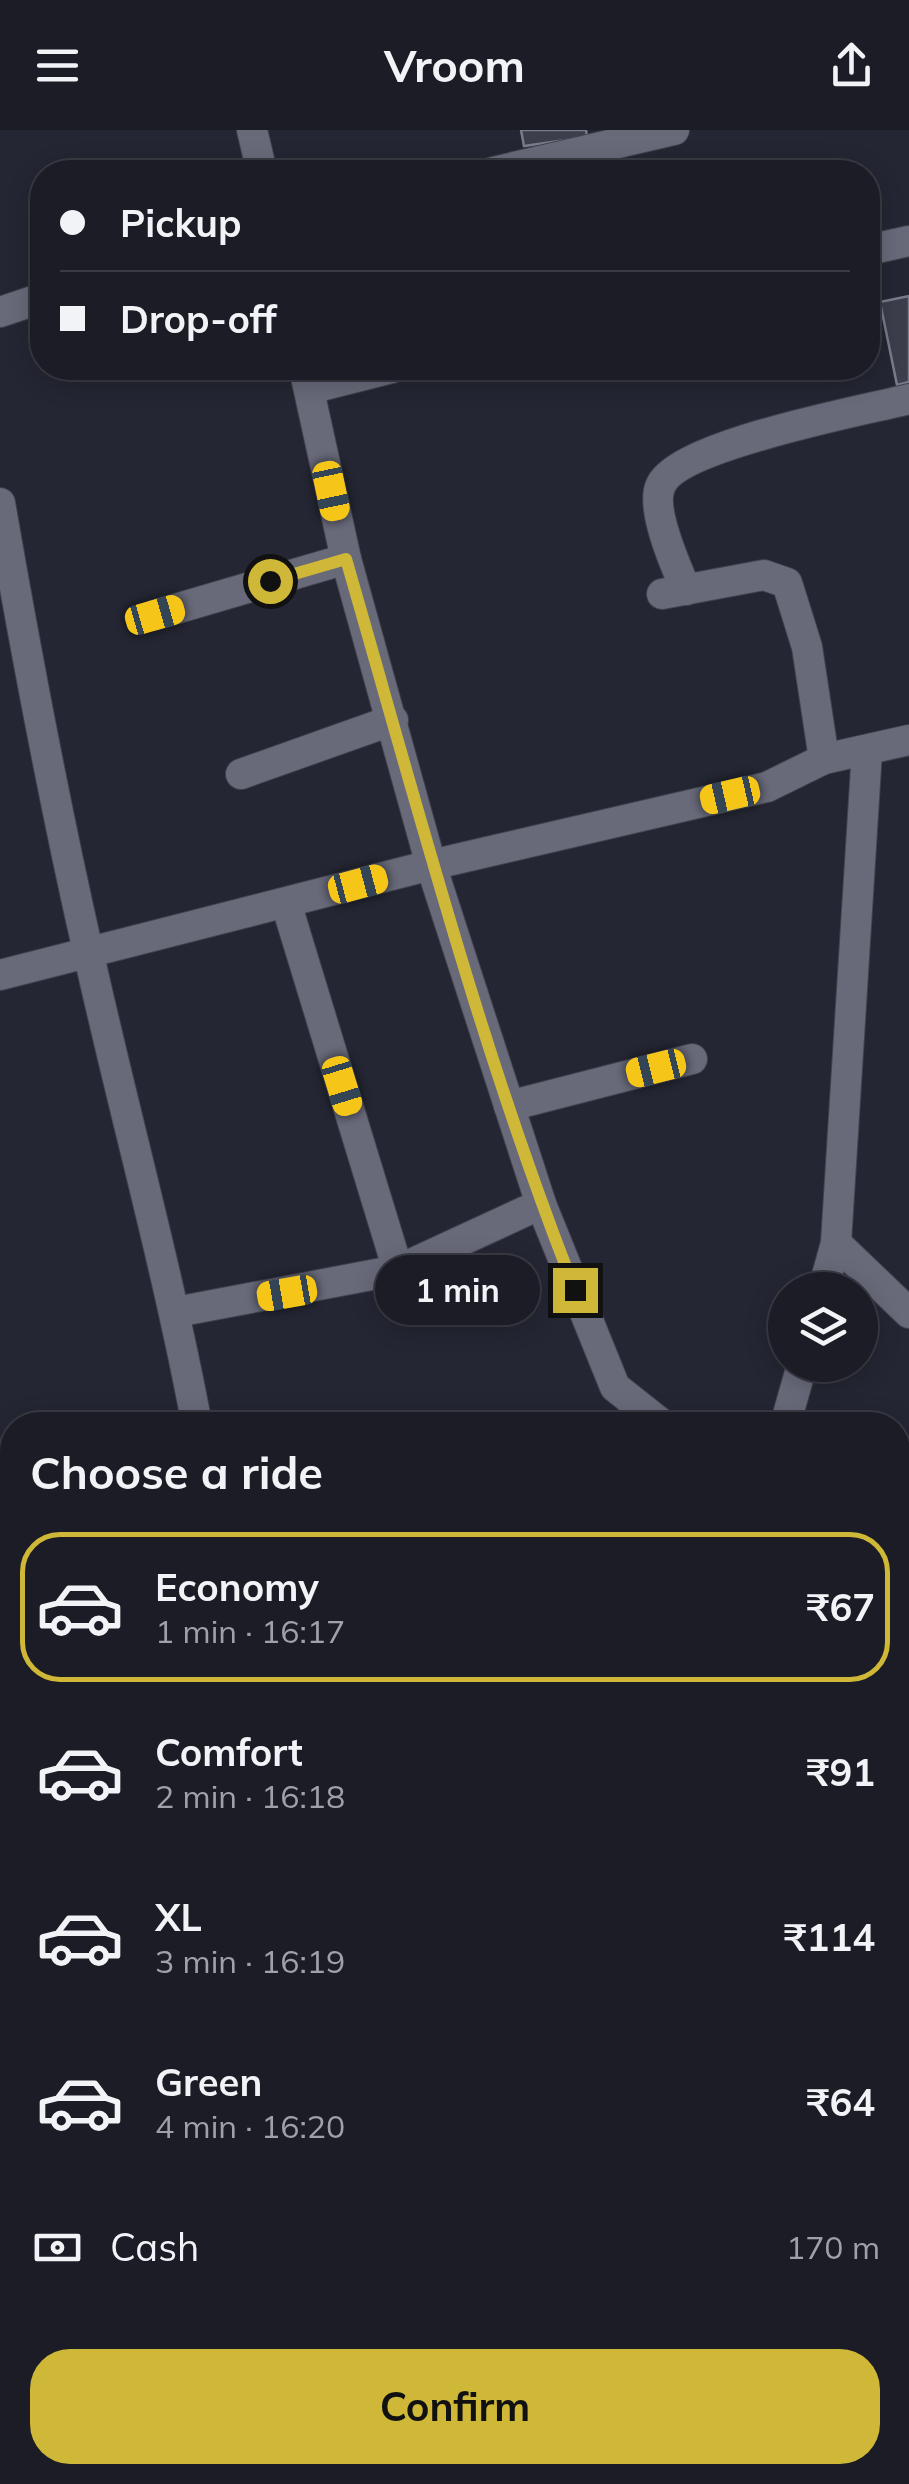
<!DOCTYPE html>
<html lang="en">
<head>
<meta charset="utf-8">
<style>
  :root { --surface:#1b1c26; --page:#282932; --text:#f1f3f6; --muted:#a0a1a7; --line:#393a43; --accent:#cfb837 }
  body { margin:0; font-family:Mulish,sans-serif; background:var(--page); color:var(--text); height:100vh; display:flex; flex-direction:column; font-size:38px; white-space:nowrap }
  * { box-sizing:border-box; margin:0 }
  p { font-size:32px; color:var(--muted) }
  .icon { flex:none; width:55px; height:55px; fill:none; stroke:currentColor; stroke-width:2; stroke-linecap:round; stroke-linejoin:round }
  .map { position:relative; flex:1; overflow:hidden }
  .sheet { position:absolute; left:0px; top:1282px; width:910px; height:1072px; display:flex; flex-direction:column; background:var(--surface); border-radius:40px 40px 0 0; box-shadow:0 5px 25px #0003,0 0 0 2px var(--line) }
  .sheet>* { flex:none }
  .guide { position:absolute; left:30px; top:30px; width:850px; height:220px; border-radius:40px; box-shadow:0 5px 25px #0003,0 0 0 2px var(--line); display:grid; align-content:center; height:220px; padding:0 30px; background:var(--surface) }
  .buttons { position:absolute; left:768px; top:1142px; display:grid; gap:20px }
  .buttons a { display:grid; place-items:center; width:110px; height:110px; border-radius:50%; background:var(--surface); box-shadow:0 5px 25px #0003,0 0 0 2px var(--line); font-size:50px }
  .end { position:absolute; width:45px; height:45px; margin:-22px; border:12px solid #cfb837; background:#111; box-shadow:0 0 0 5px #111 }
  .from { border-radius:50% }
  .bubble { position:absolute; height:70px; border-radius:35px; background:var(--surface); box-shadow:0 5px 25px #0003,0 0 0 2px var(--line); font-size:32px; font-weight:700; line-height:70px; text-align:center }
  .car { position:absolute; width:30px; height:60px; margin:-30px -15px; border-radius:12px; box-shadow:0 0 8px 2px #0007; background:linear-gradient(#f5c518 24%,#345 0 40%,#f5c518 0 76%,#345 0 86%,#f5c518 0) }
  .guide b { display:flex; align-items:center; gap:35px; height:95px; font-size:38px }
  .guide b+b { border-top:2px solid var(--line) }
  .guide i { width:25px; height:25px; background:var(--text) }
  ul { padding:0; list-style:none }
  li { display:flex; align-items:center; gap:30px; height:150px; margin:0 20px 15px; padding:0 10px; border:5px solid transparent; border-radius:40px }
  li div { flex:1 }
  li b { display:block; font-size:38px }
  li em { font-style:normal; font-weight:700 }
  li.current { border-color:var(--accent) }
  li>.icon { width:90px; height:90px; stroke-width:1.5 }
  h2 { padding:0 30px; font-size:45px; line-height:120px }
  .pay { display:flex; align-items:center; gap:25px; height:110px; padding:0 30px; font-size:38px }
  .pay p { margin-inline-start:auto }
  .button { display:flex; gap:20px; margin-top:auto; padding:20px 30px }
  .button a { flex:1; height:115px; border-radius:40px; background:var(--accent); color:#111; font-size:40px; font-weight:700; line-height:115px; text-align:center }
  header { display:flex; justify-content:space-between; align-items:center; height:130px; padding:0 30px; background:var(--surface); font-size:45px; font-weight:700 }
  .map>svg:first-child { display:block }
</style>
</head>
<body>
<header><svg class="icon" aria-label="menu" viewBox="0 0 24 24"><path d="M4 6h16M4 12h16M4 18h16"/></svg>Vroom<svg class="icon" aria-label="share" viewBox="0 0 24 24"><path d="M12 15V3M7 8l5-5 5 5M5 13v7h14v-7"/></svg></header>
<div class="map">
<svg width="909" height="2354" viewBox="0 0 909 2354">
  <rect width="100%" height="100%" fill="#242633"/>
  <g fill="#3c3e4c" stroke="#797b8b" stroke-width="2.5">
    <polygon points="521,0 586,0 587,7 524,16"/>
    <polygon points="909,166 909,252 897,255 880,172"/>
  </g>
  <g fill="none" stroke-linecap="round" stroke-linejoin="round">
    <g stroke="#41434d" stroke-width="32">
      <g id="minor">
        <polyline points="252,0 262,42"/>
        <polyline points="493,42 674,0"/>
        <polyline points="868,120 909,111"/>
        <polyline points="0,182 42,168"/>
        <polyline points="304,238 346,429 431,735 541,1074 615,1257 663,1295"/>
        <polyline points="309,259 392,238"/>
        <path d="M0,373C26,523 54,672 88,821C123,979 167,1135 197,1295"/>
        <path d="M686,460C676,437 651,380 660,357C675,315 862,281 909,269"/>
        <polyline points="662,464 764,445 787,453 807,517 824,629"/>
        <polyline points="155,485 346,429"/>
        <polyline points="867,621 836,1113 909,1183"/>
        <polyline points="241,644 393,590"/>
        <polyline points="286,773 398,1140"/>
        <polyline points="0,845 431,735 767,657 824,629 909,610"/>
        <polyline points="509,976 692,929"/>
        <polyline points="823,1160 836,1113"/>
        <polyline points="176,1182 398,1140 541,1074"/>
        <polyline points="785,1295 802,1235"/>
        <polyline points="898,1371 909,1358"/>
        <polyline points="898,1558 909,1568"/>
        <polyline points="0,1694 12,1689"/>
        <polyline points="898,1838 909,1821"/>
        <polyline points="898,2064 909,2074"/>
        <polyline points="0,2335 12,2332"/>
        <polyline points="113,2354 116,2342"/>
        <polyline points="425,2354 430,2342"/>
        <polyline points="669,2354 673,2342"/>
      </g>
    </g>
    <g stroke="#41434d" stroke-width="32">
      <g id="major">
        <polyline points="0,1857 12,1884"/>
        <polyline points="223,2342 239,2354"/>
        <polyline points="276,2342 285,2354"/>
      </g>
    </g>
    <use href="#minor" stroke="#686a7a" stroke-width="30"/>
    <use href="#major" stroke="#7276bb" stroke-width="30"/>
  </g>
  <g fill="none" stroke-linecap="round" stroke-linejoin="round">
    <path stroke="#cfb837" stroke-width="12" d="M270,451L346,429C417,674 481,922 575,1160"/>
  </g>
</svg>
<div class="buttons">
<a><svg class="icon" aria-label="layers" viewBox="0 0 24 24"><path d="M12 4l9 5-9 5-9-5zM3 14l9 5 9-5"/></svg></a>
</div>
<i class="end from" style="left:270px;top:451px"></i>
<i class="end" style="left:575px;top:1160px"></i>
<div class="bubble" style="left:375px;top:1125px;width:165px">1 min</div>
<i class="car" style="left:331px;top:361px;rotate:168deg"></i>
<i class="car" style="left:155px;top:485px;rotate:74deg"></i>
<i class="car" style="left:730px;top:665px;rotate:257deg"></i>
<i class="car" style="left:358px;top:754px;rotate:75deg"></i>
<i class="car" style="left:656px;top:938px;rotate:256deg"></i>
<i class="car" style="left:342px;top:956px;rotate:163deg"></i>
<i class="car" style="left:287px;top:1163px;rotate:260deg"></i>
<div class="guide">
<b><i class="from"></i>Pickup</b>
<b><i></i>Drop-off</b>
</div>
<section class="sheet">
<h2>Choose a ride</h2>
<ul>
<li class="current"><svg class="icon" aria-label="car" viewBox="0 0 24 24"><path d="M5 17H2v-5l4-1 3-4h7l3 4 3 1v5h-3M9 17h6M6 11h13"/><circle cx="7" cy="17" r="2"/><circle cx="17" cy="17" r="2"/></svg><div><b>Economy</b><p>1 min · 16:17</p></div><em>₹67</em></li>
<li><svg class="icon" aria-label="car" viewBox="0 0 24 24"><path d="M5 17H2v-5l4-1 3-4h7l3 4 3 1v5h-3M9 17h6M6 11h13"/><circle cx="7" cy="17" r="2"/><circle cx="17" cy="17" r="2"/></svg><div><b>Comfort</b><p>2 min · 16:18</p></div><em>₹91</em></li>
<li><svg class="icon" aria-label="car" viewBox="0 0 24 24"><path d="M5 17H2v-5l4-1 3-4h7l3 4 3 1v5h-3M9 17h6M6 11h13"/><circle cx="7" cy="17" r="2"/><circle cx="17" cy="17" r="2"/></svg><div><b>XL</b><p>3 min · 16:19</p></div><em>₹114</em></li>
<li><svg class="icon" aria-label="car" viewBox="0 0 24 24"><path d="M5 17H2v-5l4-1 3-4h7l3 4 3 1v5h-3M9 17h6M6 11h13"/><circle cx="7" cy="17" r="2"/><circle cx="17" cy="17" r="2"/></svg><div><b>Green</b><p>4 min · 16:20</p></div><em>₹64</em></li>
</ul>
<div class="pay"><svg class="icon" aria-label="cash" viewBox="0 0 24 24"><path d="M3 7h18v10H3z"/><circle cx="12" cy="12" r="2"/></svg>Cash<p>170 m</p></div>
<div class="button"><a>Confirm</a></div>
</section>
</div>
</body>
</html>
